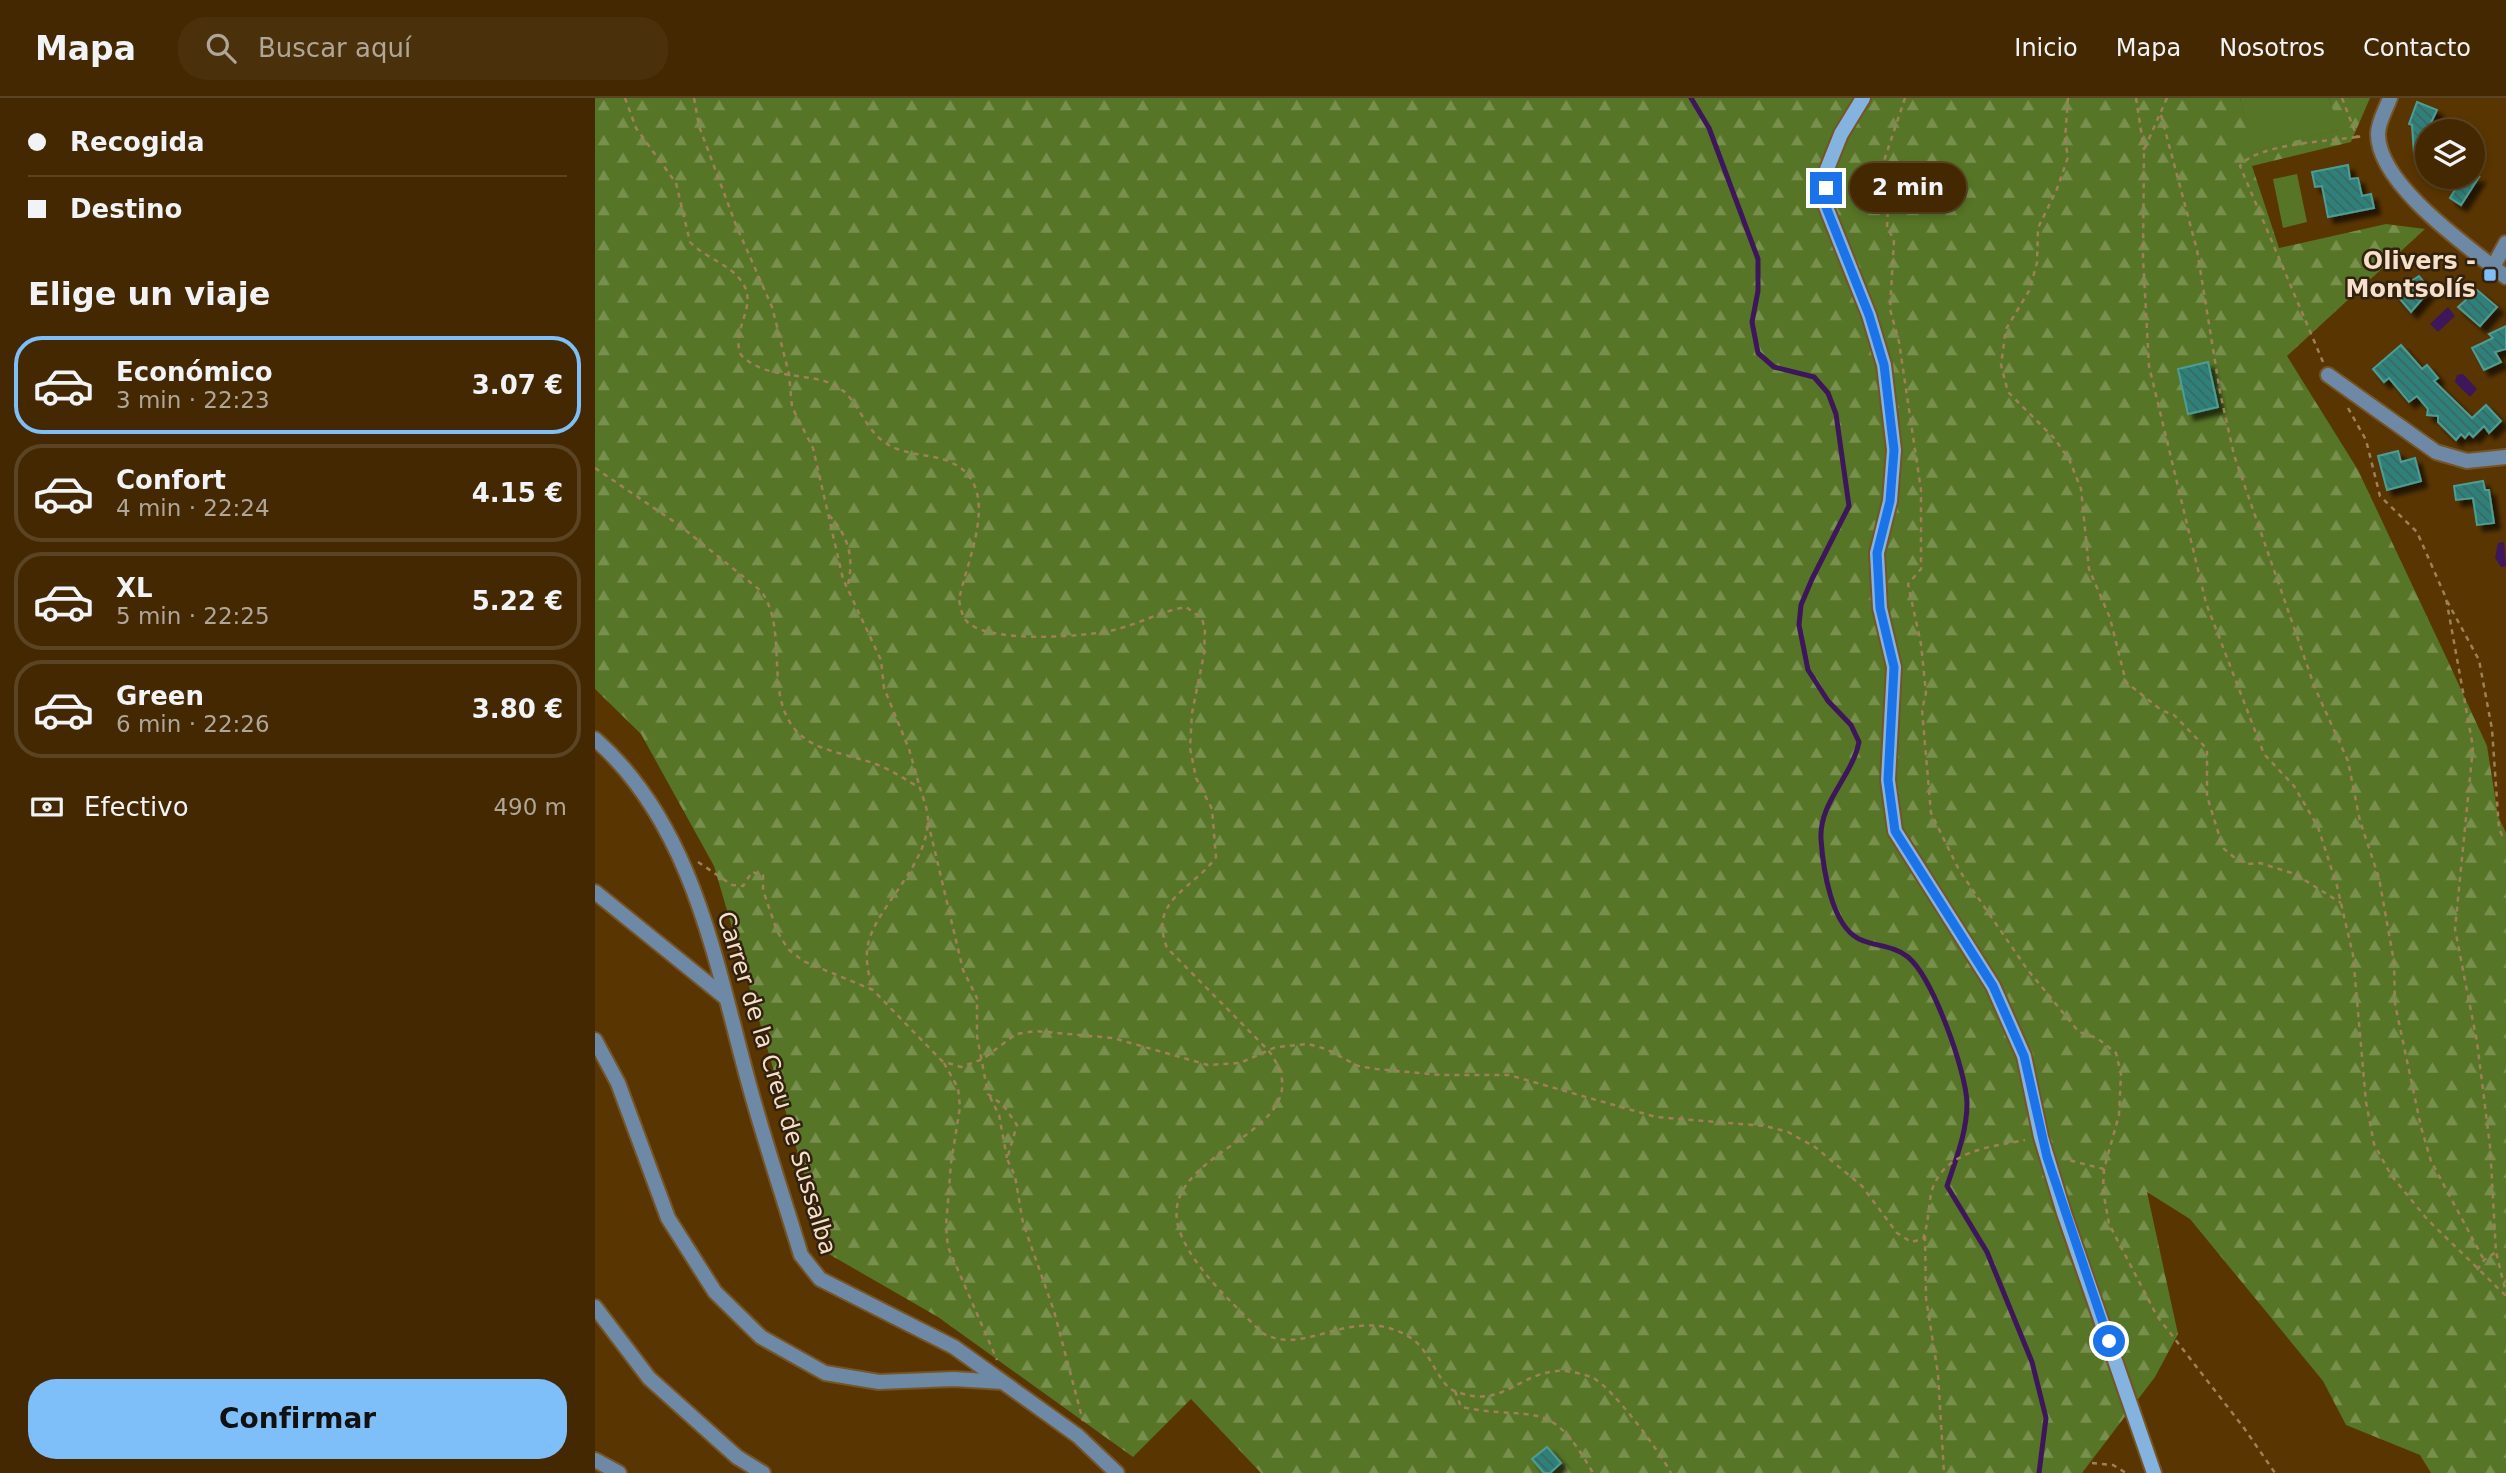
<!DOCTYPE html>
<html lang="es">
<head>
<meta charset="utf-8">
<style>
  :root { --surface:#432801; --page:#4a300b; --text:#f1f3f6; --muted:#afa699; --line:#5b4423; --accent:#7ebef9 }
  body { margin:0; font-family:"DejaVu Sans",sans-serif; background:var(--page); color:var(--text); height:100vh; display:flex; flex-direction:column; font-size:26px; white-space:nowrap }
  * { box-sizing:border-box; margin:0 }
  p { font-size:23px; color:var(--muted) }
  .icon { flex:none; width:38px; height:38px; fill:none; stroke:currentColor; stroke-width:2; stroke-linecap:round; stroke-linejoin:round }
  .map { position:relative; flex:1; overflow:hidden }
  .details { display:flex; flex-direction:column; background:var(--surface); width:595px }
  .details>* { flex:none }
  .hud { display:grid; align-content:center; height:154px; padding:0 28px; background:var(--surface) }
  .controls { position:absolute; left:1820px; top:21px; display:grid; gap:14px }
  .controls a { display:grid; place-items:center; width:70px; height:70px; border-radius:50%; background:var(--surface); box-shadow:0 4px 10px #0003,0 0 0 2px var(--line); font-size:35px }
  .end { position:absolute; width:32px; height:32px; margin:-16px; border:9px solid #1a73e8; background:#fff; box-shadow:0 0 0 4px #fff }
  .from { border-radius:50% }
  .bubble { position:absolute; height:49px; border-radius:24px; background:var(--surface); box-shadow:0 4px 10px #0003,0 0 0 2px var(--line); font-size:23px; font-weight:700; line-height:49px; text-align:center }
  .hud b { display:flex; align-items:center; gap:24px; height:66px; font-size:26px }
  .hud b+b { border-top:2px solid var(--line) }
  .hud i { width:18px; height:18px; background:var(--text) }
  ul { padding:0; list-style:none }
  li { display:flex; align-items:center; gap:21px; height:98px; margin:0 14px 10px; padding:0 14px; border:4px solid var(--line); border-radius:28px }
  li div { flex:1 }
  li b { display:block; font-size:26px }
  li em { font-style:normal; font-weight:700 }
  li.active { border-color:var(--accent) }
  li>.icon { width:63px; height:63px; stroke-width:1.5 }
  h2 { padding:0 28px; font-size:32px; line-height:84px }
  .pay { display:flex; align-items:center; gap:18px; height:77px; padding:0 28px; font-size:26px }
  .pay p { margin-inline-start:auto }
  .cta { display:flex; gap:14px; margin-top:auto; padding:14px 28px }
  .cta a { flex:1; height:80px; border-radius:28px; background:var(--accent); color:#111; font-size:28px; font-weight:700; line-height:80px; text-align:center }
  header { display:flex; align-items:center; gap:42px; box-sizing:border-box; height:98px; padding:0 35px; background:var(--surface); border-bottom:2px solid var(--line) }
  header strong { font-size:33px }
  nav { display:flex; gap:38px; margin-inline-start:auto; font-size:24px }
  .search { width:490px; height:63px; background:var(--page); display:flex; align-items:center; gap:18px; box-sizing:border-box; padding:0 24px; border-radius:28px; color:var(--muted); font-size:26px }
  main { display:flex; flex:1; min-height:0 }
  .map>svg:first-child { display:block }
</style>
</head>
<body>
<header>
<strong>Mapa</strong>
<div class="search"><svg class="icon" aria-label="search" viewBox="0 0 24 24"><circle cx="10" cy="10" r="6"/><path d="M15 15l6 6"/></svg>Buscar aquí</div>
<nav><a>Inicio</a><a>Mapa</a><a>Nosotros</a><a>Contacto</a></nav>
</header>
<main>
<section class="details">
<div class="hud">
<b><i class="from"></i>Recogida</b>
<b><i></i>Destino</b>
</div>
<h2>Elige un viaje</h2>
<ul>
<li class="active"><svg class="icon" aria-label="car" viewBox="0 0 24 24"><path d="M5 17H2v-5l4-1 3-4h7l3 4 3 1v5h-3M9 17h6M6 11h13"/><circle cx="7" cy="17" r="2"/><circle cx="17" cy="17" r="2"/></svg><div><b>Económico</b><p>3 min · 22:23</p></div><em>3.07 €</em></li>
<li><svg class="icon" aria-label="car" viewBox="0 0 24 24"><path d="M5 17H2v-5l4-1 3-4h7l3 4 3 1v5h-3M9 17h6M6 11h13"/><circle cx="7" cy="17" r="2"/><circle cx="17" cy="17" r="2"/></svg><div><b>Confort</b><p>4 min · 22:24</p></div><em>4.15 €</em></li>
<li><svg class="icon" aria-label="car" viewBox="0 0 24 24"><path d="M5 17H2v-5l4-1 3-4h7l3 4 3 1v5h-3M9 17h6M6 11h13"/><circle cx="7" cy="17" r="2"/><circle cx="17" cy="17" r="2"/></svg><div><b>XL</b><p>5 min · 22:25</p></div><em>5.22 €</em></li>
<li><svg class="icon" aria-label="car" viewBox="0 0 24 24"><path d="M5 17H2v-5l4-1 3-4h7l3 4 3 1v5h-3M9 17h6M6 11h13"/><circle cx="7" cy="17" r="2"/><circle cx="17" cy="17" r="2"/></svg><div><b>Green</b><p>6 min · 22:26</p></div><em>3.80 €</em></li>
</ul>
<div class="pay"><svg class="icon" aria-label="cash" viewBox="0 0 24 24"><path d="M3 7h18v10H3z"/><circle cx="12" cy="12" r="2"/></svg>Efectivo<p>490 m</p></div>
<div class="cta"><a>Confirmar</a></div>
</section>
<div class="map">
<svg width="1911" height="1375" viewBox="0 0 1911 1375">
  <defs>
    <pattern id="forest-firs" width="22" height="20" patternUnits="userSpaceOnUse" patternTransform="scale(1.75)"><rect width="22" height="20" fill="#577526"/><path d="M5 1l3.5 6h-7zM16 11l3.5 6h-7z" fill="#788f4e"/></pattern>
    <pattern id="building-back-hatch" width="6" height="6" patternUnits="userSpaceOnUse" patternTransform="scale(1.75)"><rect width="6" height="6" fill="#2f817a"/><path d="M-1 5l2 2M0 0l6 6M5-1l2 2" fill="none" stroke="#3a6861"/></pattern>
    <filter id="shadow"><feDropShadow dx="6" dy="6" stdDeviation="2" flood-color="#0009"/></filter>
  </defs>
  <rect width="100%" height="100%" fill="#593501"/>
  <polygon fill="url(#forest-firs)" points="0,0 1645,0 1658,52 1743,32 1734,0 1775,0 1756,44 1657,68 1684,150 1791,126 1830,131 1692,258 1763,372 1852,561 1892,648 1903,718 1911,735 1911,1375 1836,1375 1825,1357 1751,1327 1728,1283 1595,1121 1552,1094 1583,1236 1560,1279 1487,1375 666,1375 596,1301 538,1359 343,1219 232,1155 119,768 46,636 0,591"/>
  <g fill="#577526">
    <polygon points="1645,0 1734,0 1744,32 1657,53"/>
    <polygon points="1702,76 1712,124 1688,130 1678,81"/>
  </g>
  <g fill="#3e165b">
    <polygon points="1853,209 1860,218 1843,234 1835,226"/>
    <polygon points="1868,276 1882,291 1875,299 1860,284 1862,277"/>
    <polygon points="1909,444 1911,468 1906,469 1900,460 1903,445"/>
  </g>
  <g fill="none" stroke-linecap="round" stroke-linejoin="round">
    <path stroke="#3e165b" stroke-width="5" d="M1096,0L1114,30L1163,161V193L1157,224L1163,255L1179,269L1219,279L1233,295L1241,316L1254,408L1217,481L1206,507L1204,527L1213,572L1233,603L1256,627L1264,644C1257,679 1224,704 1226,741C1228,770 1236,827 1264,841C1281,849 1298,847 1313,859C1338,880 1371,973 1372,1005C1372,1034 1361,1061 1352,1088L1392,1154L1437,1264L1451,1320L1444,1375"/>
  </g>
  <g fill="url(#building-back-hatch)" stroke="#4d9d95" stroke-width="2" filter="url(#shadow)">
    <polygon points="1822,4 1842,12 1832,33 1832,55 1819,56 1817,27 1814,26"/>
    <polygon points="1753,67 1755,81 1763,80 1767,98 1776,96 1779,110 1733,119 1727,88 1720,89 1717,74"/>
    <polygon points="1868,79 1884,79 1866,107 1855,100"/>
    <polygon points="1824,178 1835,192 1816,214 1799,194"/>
    <polygon points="1882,192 1902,209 1885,228 1863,209"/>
    <polygon points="1911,228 1911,251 1900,254 1906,264 1889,272 1877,250 1898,240 1894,236"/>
    <polygon points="1806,247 1827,271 1832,267 1843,280 1839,283 1877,320 1891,307 1906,323 1894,335 1889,328 1878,339 1874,335 1870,340 1866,336 1861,342 1843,324 1843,318 1832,317 1833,311 1822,298 1814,304 1794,280 1789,284 1778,271"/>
    <polygon points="1613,264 1623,309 1593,316 1583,271"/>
    <polygon points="1803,353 1806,364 1820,360 1826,383 1792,392 1783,358"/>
    <polygon points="1888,383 1890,392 1894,392 1899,425 1882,427 1878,400 1861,402 1859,388"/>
    <polygon points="952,1349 966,1365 955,1375 949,1375 937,1361"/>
  </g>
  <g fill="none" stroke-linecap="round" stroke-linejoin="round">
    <g stroke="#755425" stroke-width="18">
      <g id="street">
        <path d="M1795,0C1791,11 1783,24 1783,36C1783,87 1874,149 1911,179"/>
        <polyline points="1898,169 1911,145"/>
        <polyline points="1733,277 1841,354 1872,363 1911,359"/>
        <path d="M0,641C97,726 120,861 152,979C168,1039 188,1098 206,1157L225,1181L359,1249L483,1338L522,1375"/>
        <polyline points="0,794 131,900"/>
        <polyline points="0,942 23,985 73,1120 120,1194 166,1239 230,1275 284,1284 359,1281 407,1284"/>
        <polyline points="0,1209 54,1280 142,1359 168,1375"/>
        <polyline points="0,1362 24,1375"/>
      </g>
    </g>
    <g stroke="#755425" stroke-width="18">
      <polyline id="secondary" points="1268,0 1246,36 1232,71 1231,109 1274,217 1289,267 1299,352 1295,403 1282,455 1285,510 1299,569 1293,682 1300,733 1398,888 1429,958 1446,1039 1469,1115 1559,1375"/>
    </g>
    <g stroke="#9e8059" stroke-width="2.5" stroke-dasharray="5 5" stroke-linecap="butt">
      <path d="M30,0L41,30L81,85L95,144C110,160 135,166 147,184C164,208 135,232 146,257C170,281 205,274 235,285C262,295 266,327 288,343C307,358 332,355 353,363C410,386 372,460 364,502C366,511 367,521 375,526C399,545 490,539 519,532C544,526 566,513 591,509L607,521L610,531L609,556L597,615L595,650L601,680L617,711L621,759C598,792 553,801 572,850L673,952C740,1039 547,1050 587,1139C603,1175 639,1206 666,1234C709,1262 759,1203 816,1240C834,1252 840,1277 855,1291C906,1314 919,1277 962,1273C972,1272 989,1276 998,1280C1018,1290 1065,1354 1076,1375"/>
      <polyline points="99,0 104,28 141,127 177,209 194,276 197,309 218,350 248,481 286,562 289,590 314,651 325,690"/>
      <polyline points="1310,0 1288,66 1287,82 1294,91 1292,129 1299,142 1295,211 1304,244 1326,392 1326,471 1313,486 1326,546 1331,595 1327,612 1336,715 1364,772 1432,871 1484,934 1502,940 1521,955 1526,976 1524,1017 1509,1071 1469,1061"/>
      <polyline points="1473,0 1470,42 1473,59 1462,91 1443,130 1442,165 1434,193 1411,231 1406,267 1413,294 1459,340 1474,361 1486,391 1494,471 1515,520 1531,584 1566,612 1579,617 1612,651 1612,698 1628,750 1640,760 1653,766 1665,765 1700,776 1746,805"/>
      <polyline points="1541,0 1549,52"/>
      <polyline points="1572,0 1549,52 1548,160 1554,268 1611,505 1669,656 1699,688 1723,729 1742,788 1758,857 1771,1004 1779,1046 1796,1077 1832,1121 1911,1198"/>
      <polyline points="1747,0 1762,39 1769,38"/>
      <polyline points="1566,17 1602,152 1625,294 1639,357 1720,590 1753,663 1765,723 1784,780 1799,864 1800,906 1826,1029 1836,1063 1889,1162"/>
      <path d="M1728,264L1645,68C1661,46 1735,43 1762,39"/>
      <polyline points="1753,310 1771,342 1785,398 1822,434 1851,500 1878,649 1860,831 1882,944 1895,1048 1901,1154 1911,1195"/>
      <path d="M0,370L84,427L166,493C197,535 163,609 212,642C231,655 266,659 288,669C301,675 313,683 325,690C328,700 333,712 333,722C332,772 275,813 272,853C271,865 274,878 277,890"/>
      <path d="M234,417C254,439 259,459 253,487"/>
      <polyline points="1852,503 1884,562 1897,631 1904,731 1907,737 1911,736"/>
      <polyline points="333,724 368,872 382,900 382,938 393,996 408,1007 422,1027 412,1061 420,1078 428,1125 459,1213 488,1323"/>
      <path d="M103,764L137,787L148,788L157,774L168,777V792L182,833L193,851L208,863L278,892L347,963L366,969L388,961L421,936L440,933L518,940L613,967L645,965L681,949L713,946L731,951L763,968L781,971L846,977H914L1061,1019L1170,1028L1193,1034L1220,1049L1267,1088L1302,1135L1316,1144L1328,1141C1334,1124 1333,1108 1337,1092C1350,1052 1396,1049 1430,1042"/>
      <polyline points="349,965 363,990 365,1009 356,1065 351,1128 353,1149 402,1262"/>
      <polyline points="395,999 404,1017 412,1060"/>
      <polyline points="1509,1071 1508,1092 1514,1126 1562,1218 1649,1330 1680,1375"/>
      <polyline points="1330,1138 1331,1200 1343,1276 1349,1375"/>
      <polyline points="1882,1172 1889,1162 1901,1154"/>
      <path d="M860,1293L866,1309C941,1324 954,1297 998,1375"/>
      <polyline points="1497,1365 1518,1367 1531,1375"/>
    </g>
    <use href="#street" stroke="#6d89a5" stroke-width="14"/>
    <use href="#secondary" stroke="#85b3df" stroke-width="14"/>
  </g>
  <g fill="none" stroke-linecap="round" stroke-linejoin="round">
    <polyline stroke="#1a73e8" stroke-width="9" points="1231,90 1231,109 1274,217 1289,267 1299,352 1295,403 1282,455 1285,510 1299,569 1293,682 1300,733 1398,888 1429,958 1452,1059 1514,1243"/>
  </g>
  <rect fill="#7ebef9" stroke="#32210f" stroke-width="2.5" x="1888" y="170" width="14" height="14" rx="3.5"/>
  <g text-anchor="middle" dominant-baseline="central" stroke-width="5" stroke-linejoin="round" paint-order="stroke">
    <g font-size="24" font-weight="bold" fill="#f6e0c9" stroke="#32210f" text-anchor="end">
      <text x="1881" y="163">Olivers -<tspan x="1881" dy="28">Montsolís</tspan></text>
    </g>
    <g font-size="24" fill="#f6e0c9" stroke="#32210f">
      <text transform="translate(182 985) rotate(73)">Carrer de la Creu de Sussalba</text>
    </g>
  </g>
</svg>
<div class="controls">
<a><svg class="icon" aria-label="layers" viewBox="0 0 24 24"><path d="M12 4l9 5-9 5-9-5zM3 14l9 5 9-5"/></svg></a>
</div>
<i class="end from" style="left:1514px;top:1243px"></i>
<i class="end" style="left:1231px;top:90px"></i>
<div class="bubble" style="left:1255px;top:65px;width:116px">2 min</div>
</div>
</main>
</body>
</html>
